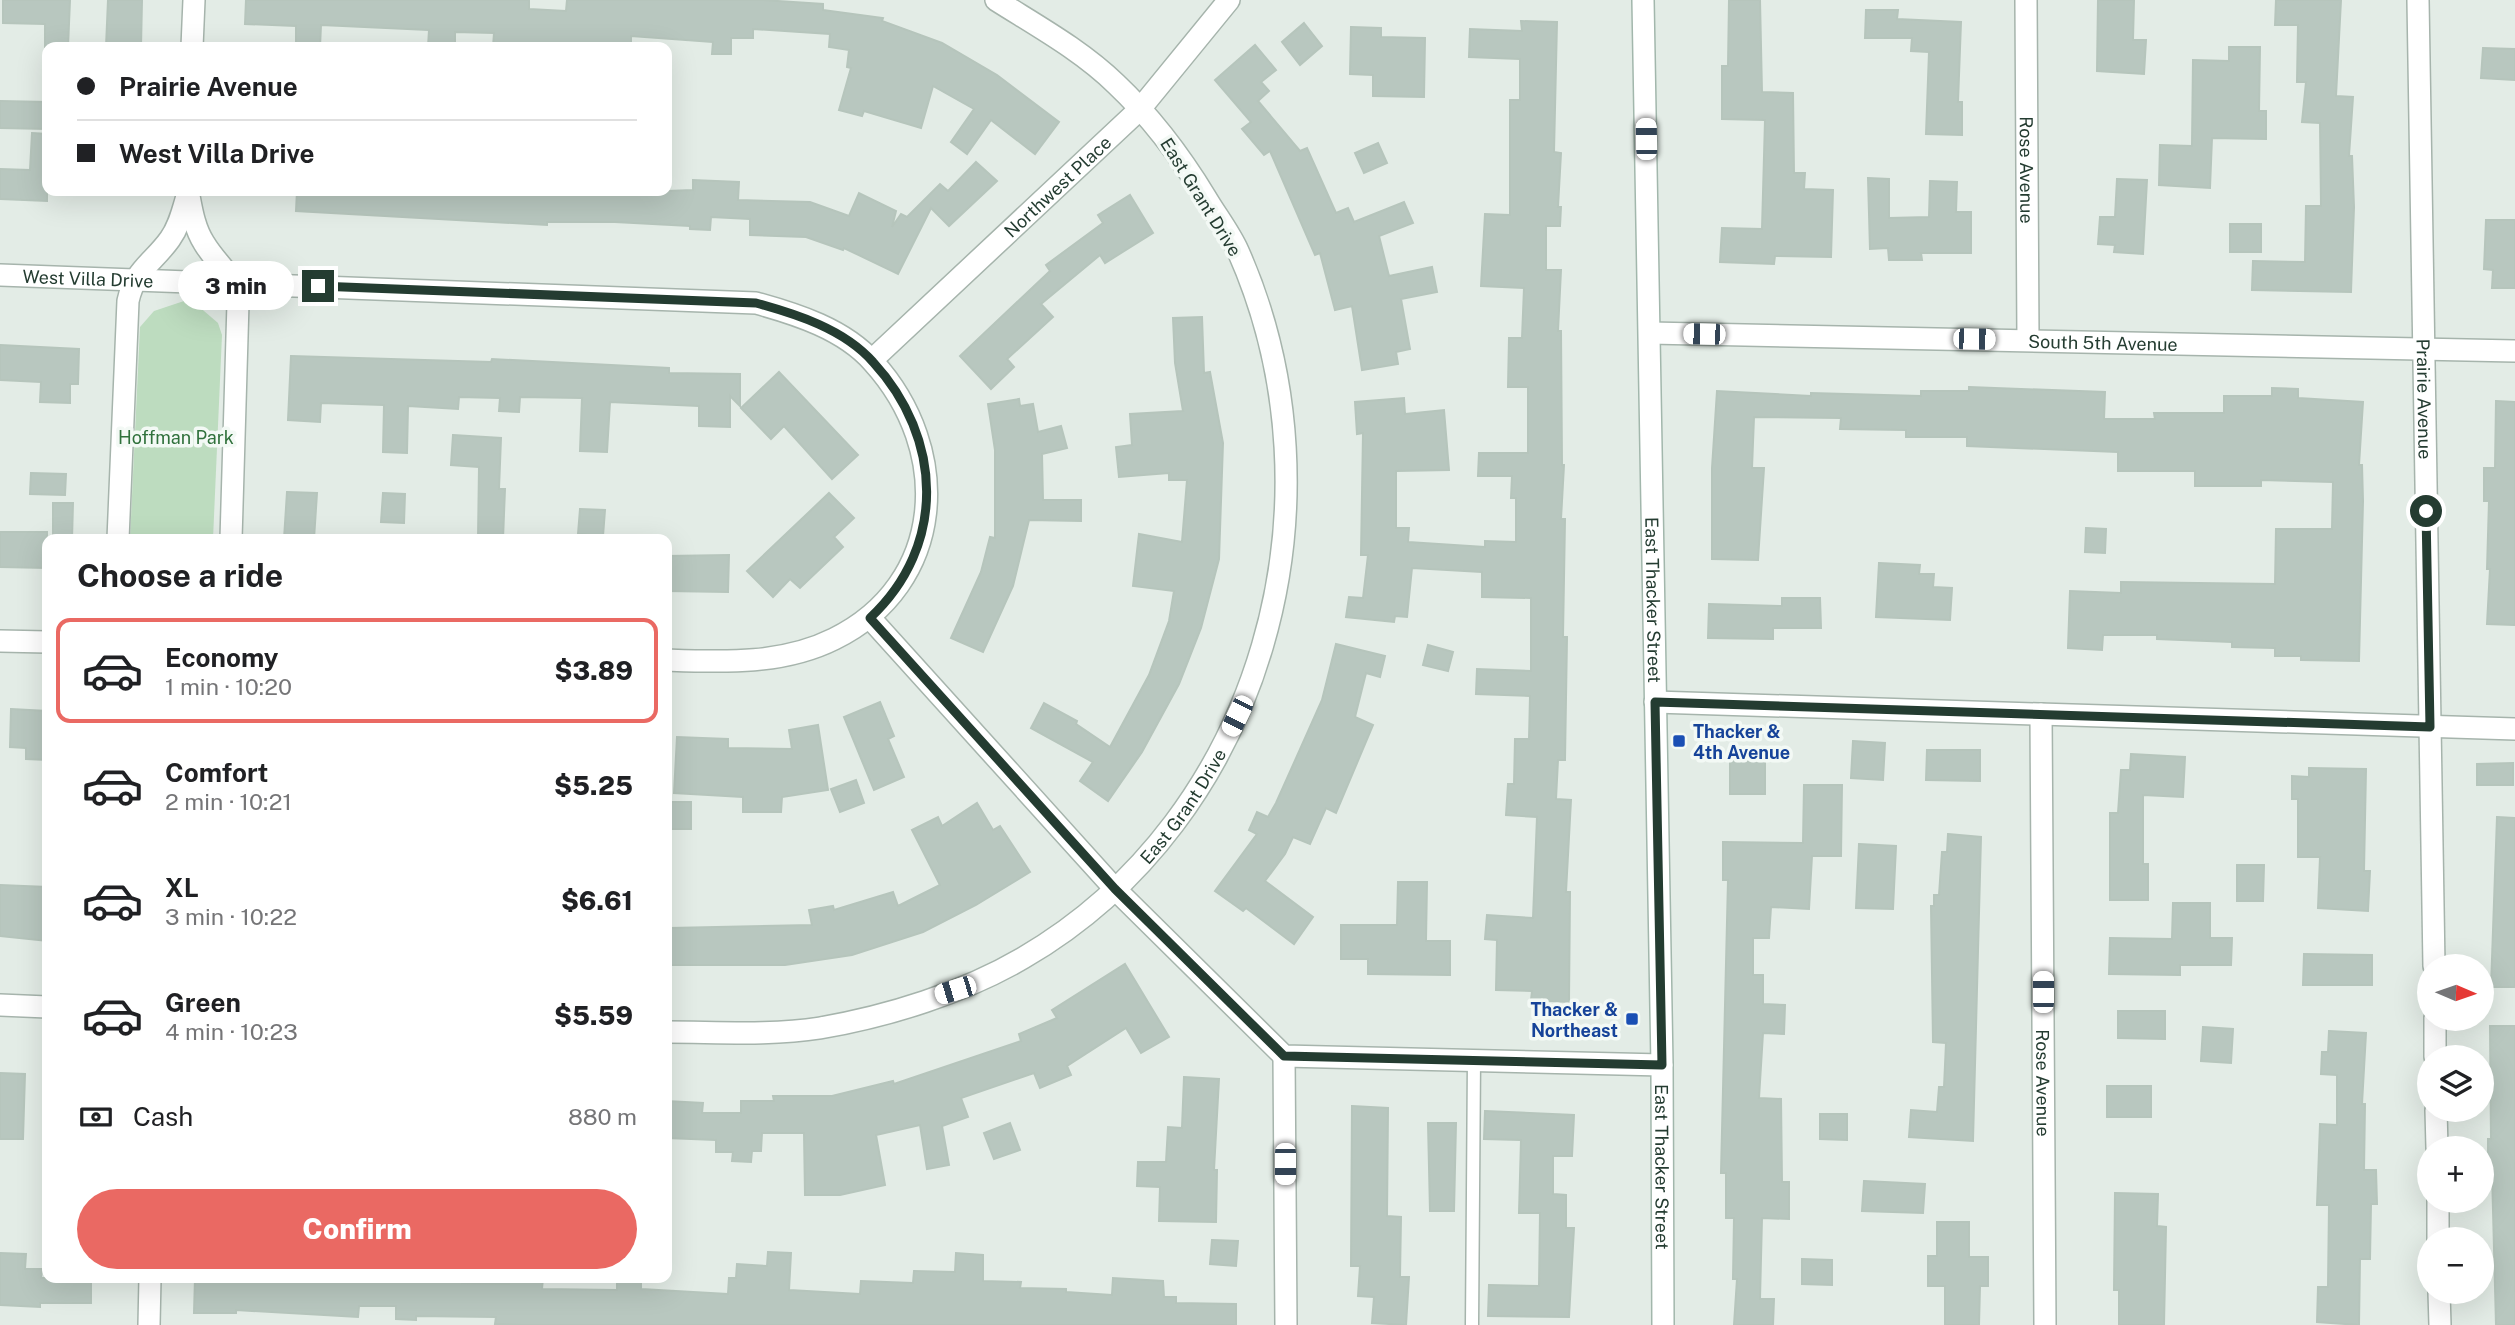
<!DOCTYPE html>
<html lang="en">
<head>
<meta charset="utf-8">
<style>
  :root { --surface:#fff; --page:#f2f2f2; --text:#202124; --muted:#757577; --line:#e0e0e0; --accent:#ea6963 }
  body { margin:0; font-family:"Public Sans",sans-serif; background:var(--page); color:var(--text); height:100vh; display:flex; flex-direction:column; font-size:26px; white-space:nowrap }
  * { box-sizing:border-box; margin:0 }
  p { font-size:23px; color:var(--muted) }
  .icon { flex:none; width:38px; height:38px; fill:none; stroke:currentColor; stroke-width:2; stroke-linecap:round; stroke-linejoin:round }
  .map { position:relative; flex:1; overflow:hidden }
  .details { position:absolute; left:42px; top:534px; width:630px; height:749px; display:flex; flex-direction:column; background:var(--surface); border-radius:14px; box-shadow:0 7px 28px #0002 }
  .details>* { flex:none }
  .guide { position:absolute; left:42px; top:42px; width:630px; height:154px; border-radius:14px; box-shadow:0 7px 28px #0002; display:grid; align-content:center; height:154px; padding:0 35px; background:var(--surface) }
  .needle { width:46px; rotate:92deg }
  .controls { position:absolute; left:2417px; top:954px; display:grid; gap:14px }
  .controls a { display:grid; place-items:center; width:77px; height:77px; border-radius:50%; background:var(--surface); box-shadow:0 7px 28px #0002; font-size:35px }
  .end { position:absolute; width:32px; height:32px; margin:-16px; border:9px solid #243c31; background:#fff; box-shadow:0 0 0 4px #fff }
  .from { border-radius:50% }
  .bubble { position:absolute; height:49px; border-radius:24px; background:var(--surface); box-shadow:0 7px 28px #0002; font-size:23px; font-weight:800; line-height:49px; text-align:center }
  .car { position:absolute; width:21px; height:42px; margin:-21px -10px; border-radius:9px; box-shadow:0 0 5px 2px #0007; background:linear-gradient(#fff 24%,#345 0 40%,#fff 0 76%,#345 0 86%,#fff 0) }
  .guide b { display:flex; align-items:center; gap:24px; height:66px; font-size:26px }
  .guide b+b { border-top:2px solid var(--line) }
  .guide i { width:18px; height:18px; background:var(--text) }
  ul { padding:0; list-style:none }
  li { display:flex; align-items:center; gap:21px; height:105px; margin:0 14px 10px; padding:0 21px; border:4px solid transparent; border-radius:14px }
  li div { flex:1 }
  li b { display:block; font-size:26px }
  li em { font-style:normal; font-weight:800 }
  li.active { border-color:var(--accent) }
  li>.icon { width:63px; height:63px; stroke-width:1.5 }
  h2 { padding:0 35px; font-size:32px; line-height:84px }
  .pay { display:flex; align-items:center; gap:18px; height:77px; padding:0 35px; font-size:26px }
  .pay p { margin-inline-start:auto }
  .action { display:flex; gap:14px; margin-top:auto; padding:14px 35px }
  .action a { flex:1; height:80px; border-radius:42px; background:var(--accent); color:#fff; font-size:28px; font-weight:800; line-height:80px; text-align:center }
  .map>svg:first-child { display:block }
</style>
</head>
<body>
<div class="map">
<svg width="2515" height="1325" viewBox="0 0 2515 1325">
  <rect width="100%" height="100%" fill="#e3ece6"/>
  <polygon fill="#bddcbf" points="190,299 218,323 222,335 213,539 130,539 140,327 154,311"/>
  <g fill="#b8c7bf" stroke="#b6c5bc" stroke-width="2">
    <polygon points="3,0 70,0 68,47 45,47 45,24 3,23"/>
    <polygon points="108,0 142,0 141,47 106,47"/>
    <polygon points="246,0 529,0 529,9 566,11 567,0 763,0 823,4 823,10 883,18 882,21 942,43 997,75 1059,122 1035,154 991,120 967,154 951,142 974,109 933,86 921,128 864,111 862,116 839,110 851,68 847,67 849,50 829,47 830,34 753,29 753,38 731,38 731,54 712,54 713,42 631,36 631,47 493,47 494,33 455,32 455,47 428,47 429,30 321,25 320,47 296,47 296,26 245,24"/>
    <polygon points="1729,0 1760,0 1762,92 1793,93 1794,173 1805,173 1804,189 1833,190 1831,257 1775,256 1774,264 1720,262 1722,228 1762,229 1765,120 1722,119 1722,66 1728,66"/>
    <polygon points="2098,0 2134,0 2133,40 2146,40 2144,74 2097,71"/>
    <polygon points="2276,0 2341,0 2336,96 2353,97 2349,156 2352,156 2354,207 2351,292 2252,290 2253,261 2305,262 2306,206 2321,206 2320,123 2302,122 2306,82 2297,82 2298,25 2275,25"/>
    <polygon points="1866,10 1898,10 1897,19 1961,22 1958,102 1962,102 1962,135 1926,134 1929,52 1911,51 1912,38 1865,38"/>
    <polygon points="1521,21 1557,22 1554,152 1561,153 1558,207 1561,207 1560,226 1546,226 1546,270 1561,270 1558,331 1561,331 1562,465 1564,465 1561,519 1565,519 1563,637 1567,637 1565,760 1558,760 1556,799 1571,800 1566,892 1570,892 1569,1002 1531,1000 1532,991 1496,990 1497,940 1485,939 1487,915 1533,918 1537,817 1506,815 1508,784 1514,784 1515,739 1529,739 1530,696 1476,694 1477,669 1531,671 1531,598 1482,597 1482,572 1412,568 1407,617 1395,616 1394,622 1346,617 1349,597 1363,598 1368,555 1361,555 1363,433 1357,434 1355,402 1404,398 1405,414 1444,410 1449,470 1396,471 1396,528 1409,528 1408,542 1485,547 1485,541 1516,542 1516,498 1511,498 1512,476 1478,476 1479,453 1528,453 1528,387 1508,387 1509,338 1522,338 1524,288 1481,286 1485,214 1510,215 1510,100 1520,100 1520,59 1469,57 1470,29 1522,31"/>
    <polygon points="1304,23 1322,46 1300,65 1282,42"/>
    <polygon points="1351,27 1381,28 1381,37 1425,38 1424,97 1373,96 1373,75 1350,74"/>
    <polygon points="1255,45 1276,70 1261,82 1269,91 1258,101 1300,151 1307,148 1336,213 1348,208 1354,222 1404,202 1413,223 1379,236 1389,276 1432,267 1437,292 1401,299 1410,349 1396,352 1398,364 1362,370 1352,306 1335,310 1320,253 1315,255 1270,151 1264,155 1242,129 1251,122 1215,80"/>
    <polygon points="2229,47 2260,47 2259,111 2266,111 2266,139 2212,138 2210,188 2159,185 2160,145 2192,146 2193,60 2229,61"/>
    <polygon points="2483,48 2515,49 2515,80 2481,78"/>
    <polygon points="0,101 47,102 47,129 0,128"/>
    <polygon points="32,133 47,134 47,201 0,199 0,169 30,170"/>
    <polygon points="1378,143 1387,163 1364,173 1355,153"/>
    <polygon points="976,162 997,181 949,226 931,208 898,274 844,248 843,250 806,237 750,235 750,219 711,217 710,230 690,229 690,226 615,222 547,222 547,225 296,211 297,191 667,191 693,190 693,180 739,182 738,200 810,202 849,216 859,193 896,211 892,227 901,214 907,217 940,184 948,191"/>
    <polygon points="1868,178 1889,179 1889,218 1929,217 1930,181 1957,182 1956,212 1971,212 1971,253 1921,253 1922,260 1889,260 1888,248 1870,249"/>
    <polygon points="2117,179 2147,180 2143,254 2114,252 2115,245 2098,244 2100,217 2115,217"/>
    <polygon points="1130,195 1153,233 1105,263 1100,255 1041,304 1053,317 1007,359 1014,367 991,389 960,356 1050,271 1046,265 1103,223 1098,215"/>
    <polygon points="2486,220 2515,220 2515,288 2492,288 2493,270 2484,269"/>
    <rect x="2230" y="224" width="31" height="28"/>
    <polygon points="1202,317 1204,373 1210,372 1223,443 1219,559 1201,628 1179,684 1142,752 1108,801 1080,781 1093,762 1031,728 1044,703 1077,721 1076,724 1110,747 1149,675 1169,621 1174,591 1133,586 1139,534 1182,542 1187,480 1169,480 1169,473 1119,477 1116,447 1132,445 1130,414 1183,411 1175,363 1173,318"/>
    <polygon points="0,345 79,349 78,384 70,384 70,403 40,402 41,382 0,380"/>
    <polygon points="291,356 491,362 492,359 669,368 669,373 740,374 740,406 730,396 730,427 699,426 699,406 610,402 607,452 580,451 582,398 520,397 519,412 499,411 500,398 459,397 458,409 408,406 407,453 383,452 384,405 321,403 320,422 288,420"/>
    <polygon points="779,372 858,455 832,479 784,426 771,439 741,408"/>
    <polygon points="1969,387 2105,392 2104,419 2155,419 2154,413 2224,413 2224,396 2272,396 2272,388 2298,389 2298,398 2363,402 2359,465 2362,465 2363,501 2359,661 2301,660 2301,656 2275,656 2275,648 2232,647 2232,642 2157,639 2157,635 2103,635 2102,650 2068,648 2070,591 2121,593 2121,582 2275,584 2276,529 2332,529 2333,482 2261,480 2261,486 2195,486 2195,471 2118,471 2118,452 1967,446 1967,437 1906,437 1906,430 1840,429 1841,418 1754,417 1752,468 1764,468 1758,560 1712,559 1712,468 1717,391 1811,396 1811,393 1921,396 1921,391 1969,391"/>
    <polygon points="1019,399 1020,406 1033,404 1038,432 1061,426 1067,448 1042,454 1043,500 1081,500 1081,521 1029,520 1013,586 983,652 951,638 981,572 990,537 995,538 995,450 988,404"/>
    <polygon points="2496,401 2515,402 2515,625 2487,624 2490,569 2487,569 2489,501 2484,501 2484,468 2495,468"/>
    <polygon points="453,435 501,438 499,489 505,489 503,539 478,539 479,467 451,465"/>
    <polygon points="31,473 66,474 65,495 30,494"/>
    <polygon points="287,492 317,493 314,539 284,539"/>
    <polygon points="383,493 405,494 404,523 381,522"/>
    <polygon points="829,493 854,518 834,537 843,547 800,588 790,579 773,597 747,571"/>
    <polygon points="53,503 73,503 72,539 53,539"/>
    <polygon points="580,509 605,510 603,536 578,534"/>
    <polygon points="2086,528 2106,529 2105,553 2085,552"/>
    <polygon points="0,532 47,532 47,568 0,567"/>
    <polygon points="729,555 728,592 667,591 667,556"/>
    <polygon points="1879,563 1920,565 1919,574 1934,574 1933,587 1952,588 1950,620 1876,617"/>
    <polygon points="1782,598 1820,598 1821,628 1773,628 1773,639 1708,638 1709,604 1782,606"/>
    <polygon points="1336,644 1385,656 1380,677 1366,673 1355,717 1373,725 1336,813 1326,808 1310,844 1293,837 1285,854 1265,881 1313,917 1294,944 1246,908 1243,911 1215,891 1257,834 1249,830 1257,812 1268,817 1276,803 1322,700"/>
    <polygon points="1428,645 1453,652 1448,671 1423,665"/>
    <polygon points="880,702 894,736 888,739 904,777 874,790 844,717"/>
    <polygon points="11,709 47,711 47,760 26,759 26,748 10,747"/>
    <polygon points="818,725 828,790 782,797 781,812 743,812 743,797 674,793 677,737 728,739 728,748 792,749 789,730"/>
    <polygon points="1853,741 1885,743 1883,780 1851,778"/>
    <rect x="1730" y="749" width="35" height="45"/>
    <polygon points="1927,750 1980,750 1980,781 1926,780"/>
    <polygon points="2131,754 2185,757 2183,797 2143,795 2143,864 2148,864 2148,900 2110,900 2110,813 2118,813 2121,770 2130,770"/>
    <polygon points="2513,763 2513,785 2477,785 2477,764"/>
    <polygon points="2309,768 2366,769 2364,871 2370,871 2368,911 2318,908 2320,857 2298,857 2298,799 2292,799 2292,776 2309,777"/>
    <polygon points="856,780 864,803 840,812 831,789"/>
    <polygon points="1804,785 1842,785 1841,856 1812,856 1809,909 1771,907 1769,938 1753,938 1753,975 1763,975 1763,1004 1785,1005 1784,1034 1763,1033 1759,1098 1781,1099 1782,1182 1789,1182 1789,1219 1762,1218 1760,1299 1774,1299 1773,1325 1734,1325 1737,1279 1733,1279 1734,1218 1726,1218 1726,1173 1721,1173 1728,880 1723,880 1723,842 1803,843"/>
    <rect x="669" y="802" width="22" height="27"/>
    <polygon points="977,803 993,830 1000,826 1030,872 976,905 923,932 852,955 785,965 669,965 670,928 812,925 809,910 833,906 834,910 893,892 898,906 940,885 912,830 938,817 942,826"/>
    <polygon points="2497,817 2515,818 2515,987 2491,987"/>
    <polygon points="1948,834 1981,837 1973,1141 1909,1137 1911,1110 1937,1112 1939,1087 1944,1087 1946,1043 1933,1042 1931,906 1934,906 1934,895 1939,895 1942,852 1947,852"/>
    <polygon points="1859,844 1896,846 1893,909 1856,908"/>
    <polygon points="2237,865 2264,865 2263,901 2237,901"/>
    <polygon points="1398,882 1427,882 1426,941 1450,941 1450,975 1368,974 1368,959 1341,959 1341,925 1397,925"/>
    <polygon points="0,885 47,887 47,941 0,936"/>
    <polygon points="2173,903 2210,903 2210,938 2232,938 2231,965 2180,965 2180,975 2109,974 2110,938 2172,939"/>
    <polygon points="2304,954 2372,955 2372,985 2303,985"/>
    <polygon points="1125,964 1169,1037 1141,1053 1126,1028 1067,1066 1071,1075 1040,1088 1034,1073 961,1098 968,1117 942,1126 949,1165 927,1169 920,1125 876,1135 885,1185 840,1195 805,1195 804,1133 762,1133 761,1151 752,1151 751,1162 732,1161 733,1152 716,1152 716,1140 667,1138 667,1101 703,1103 702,1113 741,1113 741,1101 774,1101 773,1096 832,1096 893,1081 894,1084 1021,1041 1019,1034 1057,1018 1052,1010"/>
    <polygon points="2118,1011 2165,1011 2165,1039 2118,1038"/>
    <polygon points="2490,1026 2515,1026 2515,1325 2496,1325 2492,1172 2488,1172 2488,1139 2491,1139"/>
    <polygon points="2203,1027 2233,1029 2231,1063 2201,1061"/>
    <polygon points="2329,1031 2366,1033 2362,1104 2365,1104 2364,1170 2376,1170 2377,1204 2371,1204 2370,1259 2360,1259 2359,1325 2317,1322 2318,1287 2328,1287 2329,1205 2317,1205 2320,1124 2337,1125 2337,1075 2321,1074 2322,1052 2328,1052"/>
    <polygon points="0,1073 25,1074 23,1139 0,1139"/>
    <polygon points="1184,1077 1219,1079 1214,1170 1217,1170 1216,1222 1159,1221 1160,1187 1137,1186 1138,1162 1166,1162 1168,1127 1182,1128"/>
    <rect x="2107" y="1086" width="44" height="31"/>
    <polygon points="1352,1106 1388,1108 1387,1216 1401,1217 1400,1277 1409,1277 1406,1325 1372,1323 1374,1297 1358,1296 1360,1266 1351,1266"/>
    <polygon points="1485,1111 1574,1115 1572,1156 1553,1156 1553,1194 1566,1195 1566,1228 1574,1228 1569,1317 1488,1316 1489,1285 1539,1286 1540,1213 1519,1213 1521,1140 1484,1139"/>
    <polygon points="1820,1114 1847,1114 1847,1140 1820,1139"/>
    <polygon points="1010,1123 1020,1150 994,1159 984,1133"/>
    <polygon points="1428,1123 1456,1123 1454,1211 1430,1211"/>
    <polygon points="1864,1181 1925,1184 1923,1213 1862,1211"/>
    <polygon points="2115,1193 2158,1194 2157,1226 2166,1227 2164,1325 2119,1325 2119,1290 2114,1290"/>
    <polygon points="1937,1222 1969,1222 1969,1257 1988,1257 1988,1286 1980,1286 1979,1325 1945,1325 1945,1286 1928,1286 1928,1256 1937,1256"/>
    <polygon points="1212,1240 1238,1241 1236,1266 1210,1264"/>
    <polygon points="768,1252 791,1253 789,1290 860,1294 861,1281 913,1283 914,1271 955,1272 956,1253 983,1255 983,1281 1021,1282 1020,1288 1066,1289 1066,1292 1112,1295 1113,1278 1163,1281 1164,1297 1176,1297 1176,1303 1236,1304 1236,1325 522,1325 495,1324 496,1317 416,1316 416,1320 396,1319 396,1306 359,1306 358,1317 236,1310 236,1313 194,1313 195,1278 463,1278 462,1283 509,1284 509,1278 543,1278 542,1289 617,1290 617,1278 641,1279 641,1289 728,1294 729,1278 736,1278 737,1264 767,1266"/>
    <polygon points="0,1253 26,1254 25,1269 42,1269 41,1278 91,1278 91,1303 40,1303 40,1307 0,1305"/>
    <polygon points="1802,1259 1832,1260 1832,1285 1802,1284"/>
  </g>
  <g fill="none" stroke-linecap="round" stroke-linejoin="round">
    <g stroke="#a6b4ac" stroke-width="15">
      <polyline id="lane" points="1472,1325 1474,1059"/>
    </g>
    <g stroke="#a6b4ac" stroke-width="24">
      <g id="street">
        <path id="s1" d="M2026,0L2028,340"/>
        <path id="s2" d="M2418,0L2434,966"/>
        <polyline points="192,47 194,0"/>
        <path d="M189,196C192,212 195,229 204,243C219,268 234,272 238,303L231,539"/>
        <path id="s3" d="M0,275L756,303C796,314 844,329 873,362C953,450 946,584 834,639C782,665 722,662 667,660"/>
        <path id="s4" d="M1650,333L2515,351"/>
        <path id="s5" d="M872,360L1140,109L1229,0"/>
        <path d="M118,539L128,301C135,269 153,263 170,239C180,225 183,209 188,193"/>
        <polyline points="870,618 1115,889 1284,1056 1662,1065"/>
        <polyline points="0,641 47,642"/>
        <polyline points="1655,702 2515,729"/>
        <path id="s6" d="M2041,714L2045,1325"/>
        <polyline points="0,1005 47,1007"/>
        <polyline points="2435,1018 2435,1057"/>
        <path id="s7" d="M667,1032C717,1032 770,1036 820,1028C889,1016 963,993 1023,958C1264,818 1349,501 1238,251C1230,233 1216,215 1206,198C1181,157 1151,117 1116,84C1081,50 1037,26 996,0"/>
        <polyline points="1284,1056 1286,1325"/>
        <polyline points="2436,1110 2437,1148"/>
        <polyline points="2438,1200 2438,1239"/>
        <polyline points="2439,1292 2440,1325"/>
        <polyline points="149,1325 150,1278"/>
      </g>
    </g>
    <g stroke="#a2b7ac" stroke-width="24">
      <g id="secondary">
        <path id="s8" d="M1643,0L1662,1065L1663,1325"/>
      </g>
    </g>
    <use href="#lane" stroke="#fff" stroke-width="12"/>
    <use href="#street" stroke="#fff" stroke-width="21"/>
    <use href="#secondary" stroke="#fff" stroke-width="21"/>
  </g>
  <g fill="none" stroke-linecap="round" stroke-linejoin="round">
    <path stroke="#243c31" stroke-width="9" d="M318,286L756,303C796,314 844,329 873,362C943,438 947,546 870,618L1115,889L1284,1056L1662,1065L1655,702L2430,727L2426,511"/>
  </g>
  <g fill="#1a4fb4" stroke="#f3f9f5" stroke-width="2.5">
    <rect x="1672" y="734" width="14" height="14" rx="3.5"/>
    <rect x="1625" y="1012" width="14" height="14" rx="3.5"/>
  </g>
  <g text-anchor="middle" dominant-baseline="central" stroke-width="7" stroke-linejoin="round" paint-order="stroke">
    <g font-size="18" fill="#243c31" stroke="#f3f9f5">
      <text stroke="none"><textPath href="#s1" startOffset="170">Rose Avenue</textPath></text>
      <text stroke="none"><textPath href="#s5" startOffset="254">Northwest Place</textPath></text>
      <text transform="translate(1201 197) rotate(58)">East Grant Drive</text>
      <text stroke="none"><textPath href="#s3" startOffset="88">West Villa Drive</textPath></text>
      <text stroke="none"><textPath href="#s4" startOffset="453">South 5th Avenue</textPath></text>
      <text stroke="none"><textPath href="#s2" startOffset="399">Prairie Avenue</textPath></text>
      <text stroke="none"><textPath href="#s8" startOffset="600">East Thacker Street</textPath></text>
      <text stroke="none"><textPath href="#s7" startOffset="592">East Grant Drive</textPath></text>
      <text stroke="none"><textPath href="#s6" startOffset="369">Rose Avenue</textPath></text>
      <text stroke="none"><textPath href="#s8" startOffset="1167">East Thacker Street</textPath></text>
    </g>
    <g font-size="18" fill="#30713c" stroke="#f3f9f5">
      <text x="176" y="437">Hoffman Park</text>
    </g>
    <g font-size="18" font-weight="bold" fill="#164399" stroke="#f3f9f5" text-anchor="start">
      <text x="1693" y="731">Thacker &amp;<tspan x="1693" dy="21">4th Avenue</tspan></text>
      <text x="1618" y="1009" text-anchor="end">Thacker &amp;<tspan x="1618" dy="21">Northeast</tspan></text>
    </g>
  </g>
</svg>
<div class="controls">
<a><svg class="needle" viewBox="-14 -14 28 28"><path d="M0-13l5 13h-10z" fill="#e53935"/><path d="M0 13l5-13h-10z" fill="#757577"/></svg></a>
<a><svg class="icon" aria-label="layers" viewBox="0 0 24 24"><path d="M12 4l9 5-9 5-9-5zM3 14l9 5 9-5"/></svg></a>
<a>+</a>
<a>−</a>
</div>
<i class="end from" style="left:2426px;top:511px"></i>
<i class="end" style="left:318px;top:286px"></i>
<div class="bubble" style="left:178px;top:261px;width:116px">3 min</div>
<i class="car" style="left:1646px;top:139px;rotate:359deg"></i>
<i class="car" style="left:1704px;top:334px;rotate:271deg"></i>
<i class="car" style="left:1974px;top:339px;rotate:91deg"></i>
<i class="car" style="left:1237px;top:716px;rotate:206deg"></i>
<i class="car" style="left:955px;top:990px;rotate:253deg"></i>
<i class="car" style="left:2043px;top:992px;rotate:0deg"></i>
<i class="car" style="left:1285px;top:1164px;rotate:180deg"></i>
<div class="guide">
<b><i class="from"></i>Prairie Avenue</b>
<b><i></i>West Villa Drive</b>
</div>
<section class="details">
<h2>Choose a ride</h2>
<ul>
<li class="active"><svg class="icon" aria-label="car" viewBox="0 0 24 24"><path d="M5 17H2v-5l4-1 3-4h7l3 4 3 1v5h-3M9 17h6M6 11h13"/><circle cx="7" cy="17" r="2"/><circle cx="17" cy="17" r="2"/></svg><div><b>Economy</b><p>1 min · 10:20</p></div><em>$3.89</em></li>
<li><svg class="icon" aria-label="car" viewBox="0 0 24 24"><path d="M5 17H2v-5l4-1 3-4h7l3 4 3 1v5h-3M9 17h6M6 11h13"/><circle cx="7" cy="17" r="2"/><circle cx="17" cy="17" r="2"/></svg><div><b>Comfort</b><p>2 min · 10:21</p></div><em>$5.25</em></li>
<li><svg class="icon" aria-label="car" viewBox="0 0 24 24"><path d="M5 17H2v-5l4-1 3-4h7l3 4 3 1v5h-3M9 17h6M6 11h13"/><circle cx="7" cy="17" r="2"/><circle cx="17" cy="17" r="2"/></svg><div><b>XL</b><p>3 min · 10:22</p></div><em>$6.61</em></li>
<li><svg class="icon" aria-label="car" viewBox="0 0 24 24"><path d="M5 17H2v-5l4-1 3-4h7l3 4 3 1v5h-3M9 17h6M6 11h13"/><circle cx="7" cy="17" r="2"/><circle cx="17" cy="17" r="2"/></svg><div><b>Green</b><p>4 min · 10:23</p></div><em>$5.59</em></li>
</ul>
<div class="pay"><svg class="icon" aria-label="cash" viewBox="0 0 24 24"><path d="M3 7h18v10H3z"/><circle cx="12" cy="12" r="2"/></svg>Cash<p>880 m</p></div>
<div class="action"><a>Confirm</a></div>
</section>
</div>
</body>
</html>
